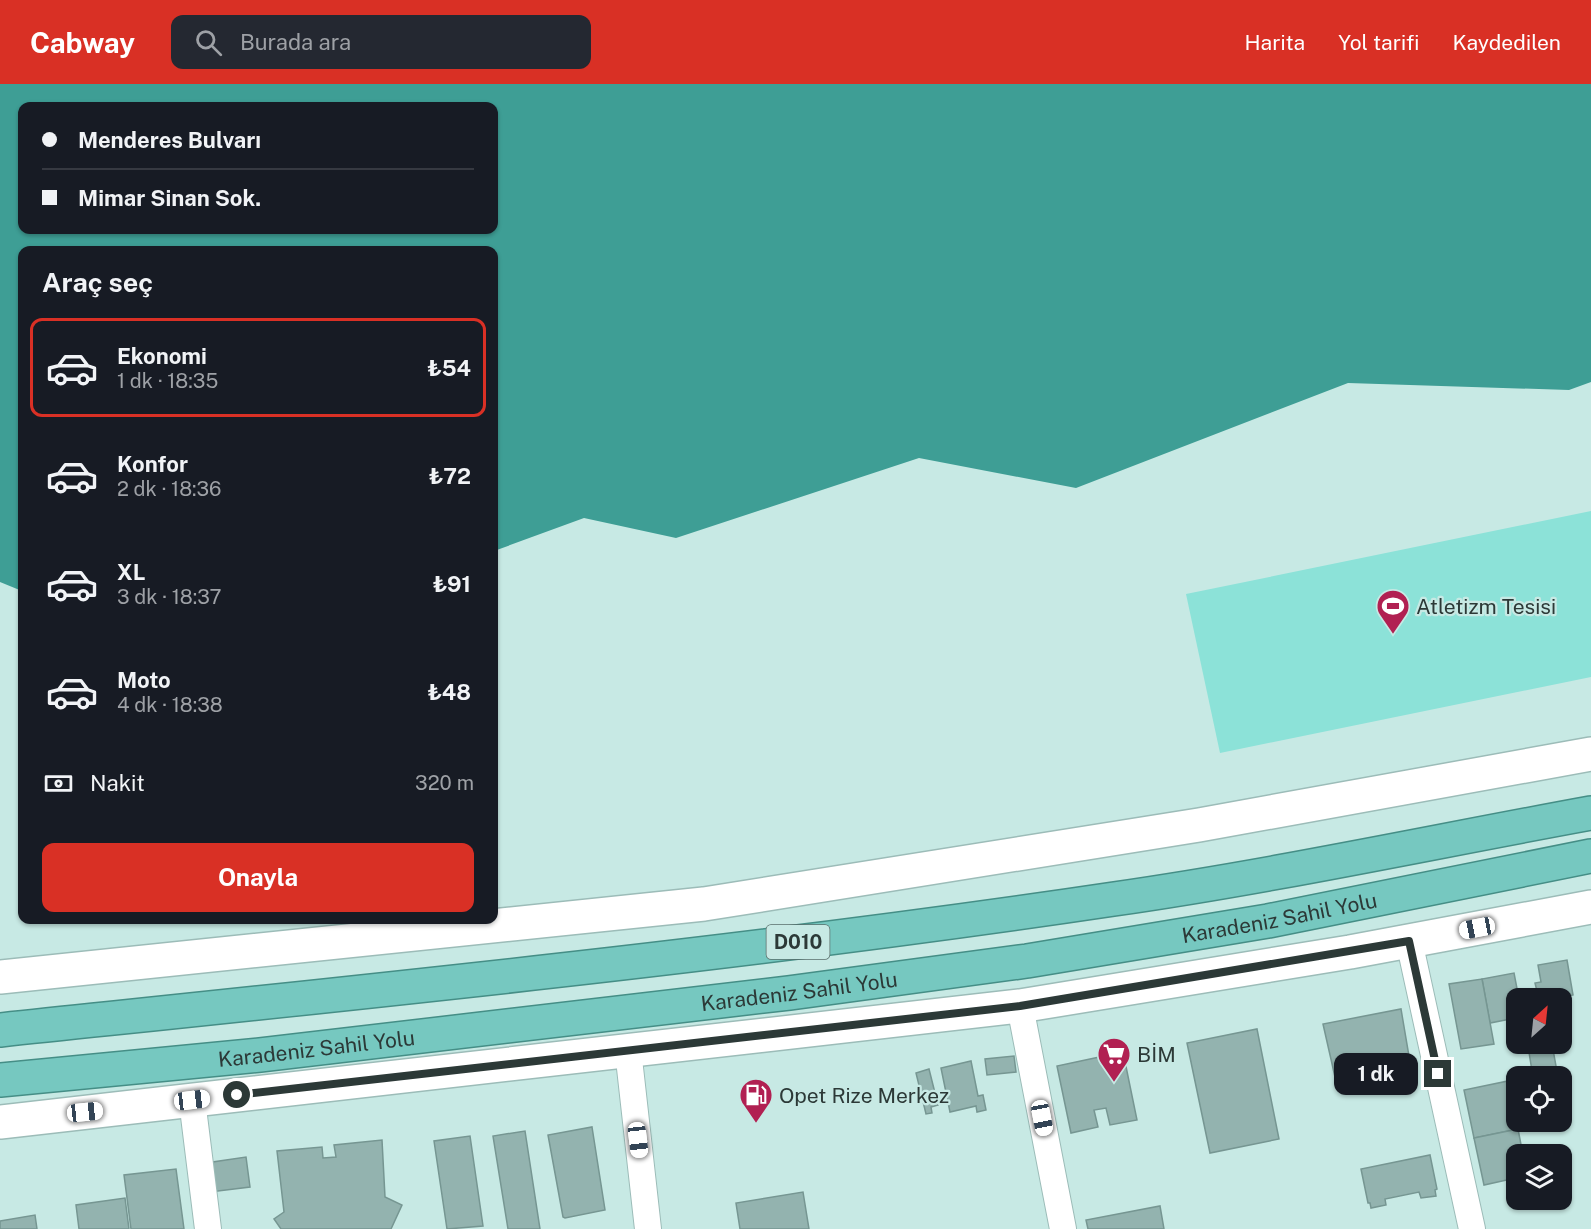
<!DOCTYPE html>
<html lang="tr">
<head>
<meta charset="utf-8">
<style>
  :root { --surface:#171b24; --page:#242831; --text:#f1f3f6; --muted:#9ea1a6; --line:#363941; --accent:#d93025 }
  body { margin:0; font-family:"Public Sans",sans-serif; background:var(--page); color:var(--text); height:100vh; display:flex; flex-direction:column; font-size:22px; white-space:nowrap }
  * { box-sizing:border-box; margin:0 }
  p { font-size:20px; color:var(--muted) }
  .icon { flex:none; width:33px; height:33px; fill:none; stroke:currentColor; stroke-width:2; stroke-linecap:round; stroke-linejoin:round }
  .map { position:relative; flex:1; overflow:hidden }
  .side { position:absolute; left:18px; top:162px; width:480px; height:678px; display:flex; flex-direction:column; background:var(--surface); border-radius:12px; box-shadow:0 2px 4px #0004 }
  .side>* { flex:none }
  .banner { position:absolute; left:18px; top:18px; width:480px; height:132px; border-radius:12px; box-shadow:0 2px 4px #0004; display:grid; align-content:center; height:132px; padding:0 24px; background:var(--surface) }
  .needle { width:39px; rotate:27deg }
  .buttons { position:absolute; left:1506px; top:904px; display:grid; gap:12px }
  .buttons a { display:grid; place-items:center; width:66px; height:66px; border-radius:12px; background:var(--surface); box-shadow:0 2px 4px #0004; font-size:30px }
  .end { position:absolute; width:27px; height:27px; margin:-14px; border:8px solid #2c3937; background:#fff; box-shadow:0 0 0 3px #fff }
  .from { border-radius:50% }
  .bubble { position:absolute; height:42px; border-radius:12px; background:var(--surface); box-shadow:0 2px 4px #0004; font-size:20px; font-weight:700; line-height:42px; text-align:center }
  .car { position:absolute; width:18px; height:36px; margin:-18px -9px; border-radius:8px; box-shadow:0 0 4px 2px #0007; background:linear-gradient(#fff 24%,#345 0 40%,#fff 0 76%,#345 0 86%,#fff 0) }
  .banner b { display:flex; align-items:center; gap:21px; height:57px; font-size:22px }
  .banner b+b { border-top:2px solid var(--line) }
  .banner i { width:15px; height:15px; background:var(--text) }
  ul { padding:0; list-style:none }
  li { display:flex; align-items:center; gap:18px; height:99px; margin:0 12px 9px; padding:0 12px; border:3px solid transparent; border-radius:12px }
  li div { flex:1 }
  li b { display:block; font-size:22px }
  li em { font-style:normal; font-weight:700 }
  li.current { border-color:var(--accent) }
  li>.icon { width:54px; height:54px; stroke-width:1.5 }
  h2 { padding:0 24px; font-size:27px; line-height:72px }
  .pay { display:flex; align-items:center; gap:15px; height:66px; padding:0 24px; font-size:22px }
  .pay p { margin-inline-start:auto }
  .cta { display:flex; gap:12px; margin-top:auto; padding:12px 24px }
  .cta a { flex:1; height:69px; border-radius:12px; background:var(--accent); color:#fff; font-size:24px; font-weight:700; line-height:69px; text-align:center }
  header { display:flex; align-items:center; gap:36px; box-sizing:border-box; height:84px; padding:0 30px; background:var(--accent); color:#fff }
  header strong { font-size:28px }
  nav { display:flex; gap:33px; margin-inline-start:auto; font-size:21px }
  .search { width:420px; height:54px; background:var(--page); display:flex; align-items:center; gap:15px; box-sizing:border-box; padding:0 21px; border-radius:12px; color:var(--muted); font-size:22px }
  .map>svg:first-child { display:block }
</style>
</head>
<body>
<header>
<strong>Cabway</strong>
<div class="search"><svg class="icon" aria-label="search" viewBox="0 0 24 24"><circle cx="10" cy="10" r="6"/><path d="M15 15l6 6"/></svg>Burada ara</div>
<nav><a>Harita</a><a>Yol tarifi</a><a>Kaydedilen</a></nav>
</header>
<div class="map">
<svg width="1591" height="1145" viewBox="0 0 1591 1145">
  <rect width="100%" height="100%" fill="#c7e9e4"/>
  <polygon fill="#8ce2d8" points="1591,427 1591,593 1220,669 1186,510"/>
  <path fill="#3e9e95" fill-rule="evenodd" d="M0,0H1591V298L1569,306L1348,299L1076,404L919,374L676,454L584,434L494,467V166H22V507L0,498ZM22,22H494V146H22Z"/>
  <g fill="#93b3af" stroke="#769692" stroke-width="1.5">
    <polygon points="1567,876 1573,911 1553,915 1539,915 1535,899 1541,898 1538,881"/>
    <polygon points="1514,889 1519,915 1516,915 1516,934 1490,939 1482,895"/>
    <polygon points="1482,895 1494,960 1461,965 1449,900"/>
    <polygon points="1401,925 1410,978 1377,982 1377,976 1365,978 1367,984 1335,993 1323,940"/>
    <polygon points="1257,945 1279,1055 1210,1069 1187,959"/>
    <polygon points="1538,960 1552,960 1558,993 1533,993 1528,962"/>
    <polygon points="1123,968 1137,1036 1110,1041 1106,1024 1094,1026 1098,1043 1071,1049 1057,982"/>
    <polygon points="1014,972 1016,988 987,991 985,975"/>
    <polygon points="971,977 978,1012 983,1011 986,1026 977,1028 976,1022 950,1028 941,984"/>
    <polygon points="929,985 938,1021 931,1023 932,1029 926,1030 916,989"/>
    <polygon points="1508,997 1518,1045 1474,1054 1464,1006"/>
    <polygon points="592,1043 605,1126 565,1134 563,1133 548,1051"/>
    <polygon points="1518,1045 1523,1071 1516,1071 1516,1094 1484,1101 1474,1054"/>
    <polygon points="525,1047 540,1145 508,1145 493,1052"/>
    <polygon points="470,1052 483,1142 447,1145 434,1057"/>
    <polygon points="382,1056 385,1113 402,1121 391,1145 281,1145 274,1135 284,1128 277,1067 322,1063 323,1074 336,1073 334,1061"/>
    <polygon points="1430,1071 1437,1105 1435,1106 1436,1112 1421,1114 1419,1108 1385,1115 1386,1121 1371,1124 1370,1119 1368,1119 1361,1085"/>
    <polygon points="246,1073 250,1103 210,1108 206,1079"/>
    <polygon points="176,1085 184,1145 131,1145 124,1091"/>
    <polygon points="803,1108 809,1145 740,1145 736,1119"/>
    <polygon points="125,1114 129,1145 79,1145 76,1121"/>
    <polygon points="1160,1122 1164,1145 1088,1145 1086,1136"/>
    <polygon points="35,1131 37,1145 0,1145 0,1137"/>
  </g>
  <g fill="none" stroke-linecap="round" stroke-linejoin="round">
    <g stroke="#9cbcb8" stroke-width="28">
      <g id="minor">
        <polyline points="1409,857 1472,1145"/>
        <polyline points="1020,922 1063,1145"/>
        <polyline points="628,966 648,1145"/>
        <polyline points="192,1016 208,1145"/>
      </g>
    </g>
    <g stroke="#9cbcb8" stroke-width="36">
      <polyline id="tertiary" points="0,893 704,820 1199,741 1591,670"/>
    </g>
    <g stroke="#9cbcb8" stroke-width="36">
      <polyline id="secondary" points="0,1038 1020,922 1350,868 1591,823"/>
    </g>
    <g stroke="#458e86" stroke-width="36">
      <g id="trunk">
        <path d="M0,946C372,907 744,870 1114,815C1274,792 1432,758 1591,729"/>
        <path id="s1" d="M0,996L260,971L789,909L1027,877L1268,837L1591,772"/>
      </g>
    </g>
    <use href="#minor" stroke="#fff" stroke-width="26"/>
    <use href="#tertiary" stroke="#fff" stroke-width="33"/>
    <use href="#secondary" stroke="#fff" stroke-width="33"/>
    <use href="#trunk" stroke="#76c8c0" stroke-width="33"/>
  </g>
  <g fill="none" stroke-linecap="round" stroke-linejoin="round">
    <polyline stroke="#2c3937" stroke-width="8" points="237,1011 1020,922 1409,857 1438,990"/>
  </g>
  <defs>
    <g id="stadium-pin" transform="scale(1.725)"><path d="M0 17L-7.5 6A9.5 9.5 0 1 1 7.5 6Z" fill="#b12052" stroke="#c7e9e4"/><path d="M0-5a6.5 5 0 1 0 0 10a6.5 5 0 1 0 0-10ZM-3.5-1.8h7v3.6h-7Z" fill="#fff"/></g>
    <g id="supermarket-pin" transform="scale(1.725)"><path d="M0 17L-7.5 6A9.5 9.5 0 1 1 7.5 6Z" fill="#b12052" stroke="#c7e9e4"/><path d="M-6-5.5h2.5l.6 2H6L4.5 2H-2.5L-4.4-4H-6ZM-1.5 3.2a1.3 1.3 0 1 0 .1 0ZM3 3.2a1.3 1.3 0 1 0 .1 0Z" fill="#fff"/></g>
    <g id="fuel-pin" transform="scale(1.725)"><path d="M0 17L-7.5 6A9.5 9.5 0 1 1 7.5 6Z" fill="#b12052" stroke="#c7e9e4"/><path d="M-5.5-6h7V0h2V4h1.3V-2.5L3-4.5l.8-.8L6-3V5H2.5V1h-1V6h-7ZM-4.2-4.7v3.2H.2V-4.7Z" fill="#fff"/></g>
  </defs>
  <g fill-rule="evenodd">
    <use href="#stadium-pin" x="1393" y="522"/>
    <use href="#supermarket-pin" x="1114" y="970"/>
    <use href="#fuel-pin" x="756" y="1011"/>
  </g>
  <g text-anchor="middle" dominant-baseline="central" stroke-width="4.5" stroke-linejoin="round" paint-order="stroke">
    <rect fill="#c7e9e4" stroke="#5a6e6b" stroke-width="1.5" x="766.5" y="841" width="63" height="34" rx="4.5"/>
    <g font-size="20" font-weight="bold" fill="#2c3937">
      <text x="798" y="858">D010</text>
    </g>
    <g font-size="21" fill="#2c3937" stroke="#c7e9e4" text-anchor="start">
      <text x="1416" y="522">Atletizm Tesisi</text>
      <text x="1137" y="970">BİM</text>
      <text x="779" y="1011">Opet Rize Merkez</text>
    </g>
    <g font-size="21" fill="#2c3937" stroke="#c7e9e4">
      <text stroke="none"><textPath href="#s1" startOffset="1290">Karadeniz Sahil Yolu</textPath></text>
      <text stroke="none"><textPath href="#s1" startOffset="804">Karadeniz Sahil Yolu</textPath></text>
      <text stroke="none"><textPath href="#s1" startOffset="318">Karadeniz Sahil Yolu</textPath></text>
    </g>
  </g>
</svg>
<div class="buttons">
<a><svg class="needle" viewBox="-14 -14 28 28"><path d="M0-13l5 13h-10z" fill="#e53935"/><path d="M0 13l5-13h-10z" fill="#9ea1a6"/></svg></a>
<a><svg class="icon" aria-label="locate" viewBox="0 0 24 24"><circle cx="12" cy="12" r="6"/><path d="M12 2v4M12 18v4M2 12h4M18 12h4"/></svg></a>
<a><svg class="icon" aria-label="layers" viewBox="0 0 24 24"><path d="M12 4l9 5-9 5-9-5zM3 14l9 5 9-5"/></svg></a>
</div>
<i class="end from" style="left:237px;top:1011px"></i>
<i class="end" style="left:1438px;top:990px"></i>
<div class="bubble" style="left:1334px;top:969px;width:84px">1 dk</div>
<i class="car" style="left:1477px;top:844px;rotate:259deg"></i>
<i class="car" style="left:192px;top:1016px;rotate:83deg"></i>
<i class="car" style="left:85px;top:1028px;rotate:84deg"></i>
<i class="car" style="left:1042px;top:1034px;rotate:169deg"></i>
<i class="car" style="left:638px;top:1056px;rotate:173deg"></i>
<div class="banner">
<b><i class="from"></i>Menderes Bulvarı</b>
<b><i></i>Mimar Sinan Sok.</b>
</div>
<section class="side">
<h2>Araç seç</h2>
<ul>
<li class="current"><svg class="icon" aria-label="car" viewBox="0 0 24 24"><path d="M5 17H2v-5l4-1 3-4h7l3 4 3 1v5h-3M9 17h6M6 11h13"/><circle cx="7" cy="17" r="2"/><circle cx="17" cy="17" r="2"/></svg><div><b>Ekonomi</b><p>1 dk · 18:35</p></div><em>₺54</em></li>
<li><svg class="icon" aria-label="car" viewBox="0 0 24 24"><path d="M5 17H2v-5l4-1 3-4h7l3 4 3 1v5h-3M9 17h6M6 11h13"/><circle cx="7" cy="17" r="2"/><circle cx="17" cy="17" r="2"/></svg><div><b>Konfor</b><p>2 dk · 18:36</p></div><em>₺72</em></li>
<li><svg class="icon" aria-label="car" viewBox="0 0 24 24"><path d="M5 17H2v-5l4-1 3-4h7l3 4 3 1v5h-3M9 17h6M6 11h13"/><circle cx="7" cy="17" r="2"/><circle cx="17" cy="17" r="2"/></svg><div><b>XL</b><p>3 dk · 18:37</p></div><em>₺91</em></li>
<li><svg class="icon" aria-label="car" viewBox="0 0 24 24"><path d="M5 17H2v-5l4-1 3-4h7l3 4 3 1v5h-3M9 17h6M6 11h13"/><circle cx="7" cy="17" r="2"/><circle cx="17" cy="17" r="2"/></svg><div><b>Moto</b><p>4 dk · 18:38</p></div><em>₺48</em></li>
</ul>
<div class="pay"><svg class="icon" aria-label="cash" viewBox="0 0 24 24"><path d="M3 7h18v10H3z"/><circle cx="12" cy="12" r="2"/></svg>Nakit<p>320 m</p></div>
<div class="cta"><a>Onayla</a></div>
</section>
</div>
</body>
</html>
